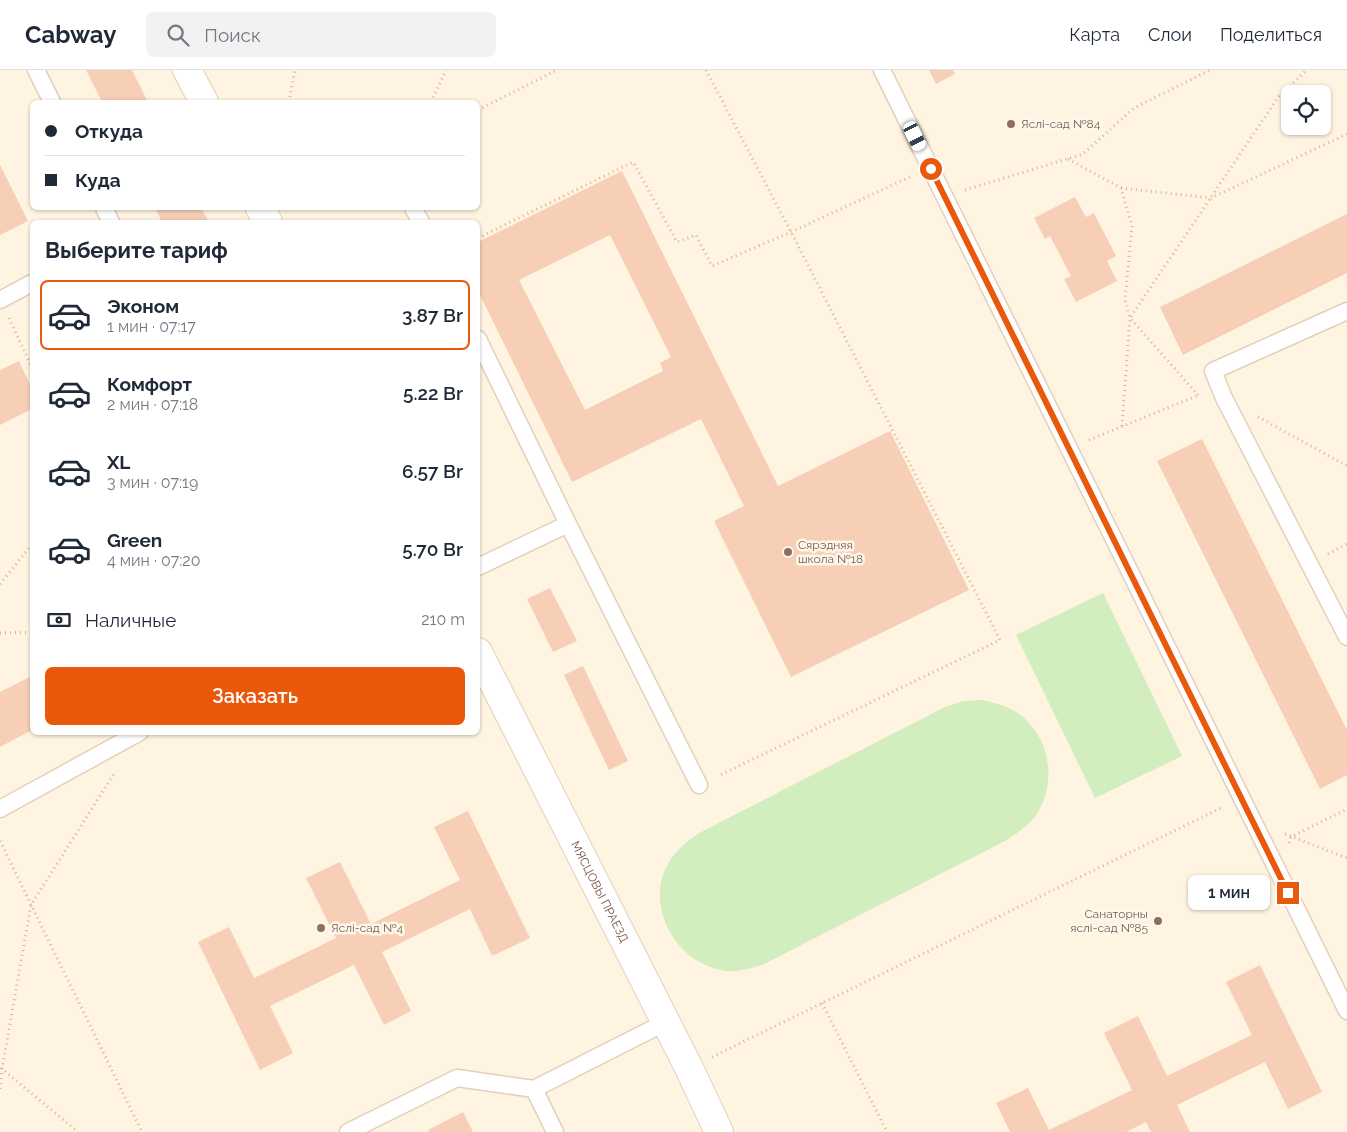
<!DOCTYPE html>
<html lang="ru">
<head>
<meta charset="utf-8">
<style>
  :root { --surface:#fff; --page:#f2f2f3; --text:#1f2937; --muted:#747a83; --line:#e0e1e3; --accent:#ea580c }
  body { margin:0; font-family:Raleway,sans-serif; background:var(--page); color:var(--text); height:100vh; display:flex; flex-direction:column; font-size:19px; white-space:nowrap }
  * { box-sizing:border-box; margin:0 }
  p { font-size:16px; color:var(--muted) }
  .icon { flex:none; width:28px; height:28px; fill:none; stroke:currentColor; stroke-width:2; stroke-linecap:round; stroke-linejoin:round }
  .map { position:relative; flex:1; overflow:hidden }
  .panel { position:absolute; left:30px; top:150px; width:450px; height:515px; display:flex; flex-direction:column; background:var(--surface); border-radius:8px; box-shadow:0 1px 4px #0004 }
  .panel>* { flex:none }
  .guide { position:absolute; left:30px; top:30px; width:450px; height:110px; border-radius:8px; box-shadow:0 1px 4px #0004; display:grid; align-content:center; height:110px; padding:0 15px; background:var(--surface) }
  .tools { position:absolute; left:1281px; top:15px; display:grid; gap:10px }
  .tools a { display:grid; place-items:center; width:50px; height:50px; border-radius:8px; background:var(--surface); box-shadow:0 1px 4px #0004; font-size:25px }
  .end { position:absolute; width:22px; height:22px; margin:-11px; border:6px solid #ea580c; background:#fff; box-shadow:0 0 0 2px #fff }
  .from { border-radius:50% }
  .bubble { position:absolute; height:35px; border-radius:8px; background:var(--surface); box-shadow:0 1px 4px #0004; font-size:16px; font-weight:600; line-height:35px; text-align:center }
  .car { position:absolute; width:15px; height:30px; margin:-15px -8px; border-radius:6px; box-shadow:0 0 4px 1px #0007; background:linear-gradient(#fff 24%,#345 0 40%,#fff 0 76%,#345 0 86%,#fff 0) }
  .guide b { display:flex; align-items:center; gap:18px; height:48px; font-size:19px }
  .guide b+b { border-top:1px solid var(--line) }
  .guide i { width:12px; height:12px; background:var(--text) }
  ul { padding:0; list-style:none }
  li { display:flex; align-items:center; gap:15px; height:70px; margin:0 10px 8px; padding:0 5px; border:2px solid transparent; border-radius:8px }
  li div { flex:1 }
  li b { display:block; font-size:19px }
  li em { font-style:normal; font-weight:600 }
  li.active { border-color:var(--accent) }
  li>.icon { width:45px; height:45px; stroke-width:1.5 }
  h2 { padding:0 15px; font-size:22px; line-height:60px }
  .pay { display:flex; align-items:center; gap:12px; height:55px; padding:0 15px; font-size:19px }
  .pay p { margin-inline-start:auto }
  .cta { display:flex; gap:10px; margin-top:auto; padding:10px 15px }
  .cta a { flex:1; height:58px; border-radius:8px; background:var(--accent); color:#fff; font-size:20px; font-weight:600; line-height:58px; text-align:center }
  header { display:flex; align-items:center; gap:30px; box-sizing:border-box; height:70px; padding:0 25px; background:var(--surface); border-bottom:1px solid var(--line) }
  header strong { font-size:24px }
  nav { display:flex; gap:28px; margin-inline-start:auto; font-size:18px }
  .search { width:350px; height:45px; background:var(--page); display:flex; align-items:center; gap:12px; box-sizing:border-box; padding:0 18px; border-radius:8px; color:var(--muted); font-size:19px }
  .map>svg:first-child { display:block }
</style>
</head>
<body>
<header>
<strong>Cabway</strong>
<div class="search"><svg class="icon" aria-label="search" viewBox="0 0 24 24"><circle cx="10" cy="10" r="6"/><path d="M15 15l6 6"/></svg>Поиск</div>
<nav><a>Карта</a><a>Слои</a><a>Поделиться</a></nav>
</header>
<div class="map">
<svg width="1347" height="1062" viewBox="0 0 1347 1062">
  <rect width="100%" height="100%" fill="#fff3e1"/>
  <g fill="#d2eebe">
    <polygon points="1103,523 1182,686 1095,728 1016,565"/>
    <path d="M982,630C995,633 1007,636 1018,643C1050,666 1058,713 1036,745C1028,756 1017,763 1007,770L764,894C752,898 740,902 727,901C681,896 648,846 664,802C672,783 686,771 703,761L945,637L963,631Z"/>
  </g>
  <g fill="#f7cfb6" fill-rule="evenodd">
    <polygon points="86,0 132,0 148,32 102,32"/>
    <polygon points="929,0 953,0 955,4 936,14"/>
    <polygon points="0,95 28,151 0,165"/>
    <path d="M622,101L778,416L890,361L969,520L791,607L714,451L744,436L701,349L572,412L478,221V172ZM610,165L671,287L660,293L663,301L585,340L519,210Z"/>
    <polygon points="1075,127 1086,147 1094,143 1116,186 1107,191 1117,211 1076,232 1064,209 1071,206 1061,187 1050,166 1045,169 1034,148"/>
    <polygon points="155,138 201,138 209,152 162,152"/>
    <polygon points="1347,144 1347,203 1183,285 1160,237"/>
    <polygon points="19,291 32,319 32,339 0,355 0,300"/>
    <polygon points="1202,369 1347,660 1347,705 1320,719 1157,391"/>
    <polygon points="550,518 577,571 553,582 527,529"/>
    <polygon points="583,596 628,691 609,700 564,605"/>
    <polygon points="32,606 32,660 0,677 0,622"/>
    <polygon points="468,741 530,868 492,886 470,839 382,882 411,941 384,955 354,895 270,936 293,983 260,1000 198,872 229,857 254,908 336,868 306,808 340,792 371,854 460,810 434,757"/>
    <polygon points="1260,895 1322,1022 1288,1039 1265,992 1177,1035 1190,1062 1151,1062 1146,1052 1126,1062 1010,1062 996,1033 1028,1018 1049,1060 1132,1020 1104,963 1138,946 1167,1006 1252,965 1226,912"/>
    <polygon points="463,1042 473,1062 429,1062 428,1060"/>
  </g>
  <g fill="none" stroke-linecap="round" stroke-linejoin="round">
    <g stroke="#e4cfbc" stroke-width="19">
      <g id="service">
        <polyline points="36,0 52,32"/>
        <polyline points="882,0 1347,941"/>
        <polyline points="104,138 111,152"/>
        <polyline points="413,138 421,152"/>
        <polyline points="0,230 32,213"/>
        <polyline points="1347,241 1213,301 1224,328 1347,567"/>
        <polyline points="478,269 568,454"/>
        <polyline points="478,497 568,454 699,715"/>
        <polyline points="0,739 140,662"/>
        <polyline points="534,1019 555,1062"/>
        <polyline points="348,1062 457,1008 534,1019 666,952"/>
      </g>
    </g>
    <g stroke="#e4cfbc" stroke-width="30">
      <g id="minor">
        <polyline points="187,0 204,32"/>
        <polyline points="260,138 268,152"/>
        <path id="s1" d="M478,582L689,998L719,1062"/>
      </g>
    </g>
    <g stroke="#dcb299" stroke-width="3" stroke-dasharray="1 4" stroke-linecap="butt">
      <polyline points="706,0 791,162 1000,570 718,706"/>
      <polyline points="289,32 295,0"/>
      <polyline points="431,32 446,0"/>
      <polyline points="478,40 557,0"/>
      <polyline points="1068,89 1121,118 1132,156 1125,230 1130,248 1198,325"/>
      <polyline points="1121,118 1211,128 1347,64"/>
      <polyline points="965,120 1083,84 1134,38 1210,0"/>
      <polyline points="478,168 633,92 677,172 696,165 712,196 791,162 912,106"/>
      <polyline points="9,248 32,298"/>
      <polyline points="1258,347 1347,396"/>
      <polyline points="1122,356 1130,248 1279,26 1307,0"/>
      <polyline points="1089,370 1199,325"/>
      <polyline points="1328,484 1347,474"/>
      <polyline points="0,514 32,474"/>
      <polyline points="0,563 32,562"/>
      <polyline points="1285,764 1347,788"/>
      <polyline points="0,771 142,1062"/>
      <polyline points="1289,773 1291,767 1347,739"/>
      <polyline points="822,933 887,1062"/>
      <polyline points="712,987 1223,737"/>
      <polyline points="1,998 78,1062"/>
      <polyline points="0,1019 2,999 31,835 115,702"/>
    </g>
    <use href="#service" stroke="#fff" stroke-width="16"/>
    <use href="#minor" stroke="#fff" stroke-width="28"/>
  </g>
  <g fill="none" stroke-linecap="round" stroke-linejoin="round">
    <polyline stroke="#ea580c" stroke-width="6" points="931,99 1288,823"/>
  </g>
  <g fill="#8d6e63" stroke="#fff7ea" stroke-width="2">
    <circle cx="1011" cy="54" r="5"/>
    <circle cx="788" cy="482" r="5"/>
    <circle cx="1158" cy="851" r="5"/>
    <circle cx="321" cy="858" r="5"/>
  </g>
  <g text-anchor="middle" dominant-baseline="central" stroke-width="5" stroke-linejoin="round" paint-order="stroke">
    <g font-size="12" fill="#785e54" stroke="#fff7ea" text-anchor="start">
      <text x="1021" y="54">Яслі-сад №84</text>
      <text x="798" y="475">Сярэдняя<tspan x="798" dy="14">школа №18</tspan></text>
      <text x="1148" y="844" text-anchor="end">Санаторны<tspan x="1148" dy="14">яслі-сад №85</tspan></text>
      <text x="331" y="858">Яслі-сад №4</text>
    </g>
    <g font-size="12" fill="#795745" stroke="#fff7ea">
      <text stroke="none"><textPath href="#s1" startOffset="269">МЯСЦОВЫ ПРАЕЗД</textPath></text>
    </g>
  </g>
</svg>
<div class="tools">
<a><svg class="icon" aria-label="locate" viewBox="0 0 24 24"><circle cx="12" cy="12" r="6"/><path d="M12 2v4M12 18v4M2 12h4M18 12h4"/></svg></a>
</div>
<i class="end from" style="left:931px;top:99px"></i>
<i class="end" style="left:1288px;top:823px"></i>
<div class="bubble" style="left:1188px;top:805px;width:82px">1 мин</div>
<i class="car" style="left:915px;top:66px;rotate:154deg"></i>
<div class="guide">
<b><i class="from"></i>Откуда</b>
<b><i></i>Куда</b>
</div>
<section class="panel">
<h2>Выберите тариф</h2>
<ul>
<li class="active"><svg class="icon" aria-label="car" viewBox="0 0 24 24"><path d="M5 17H2v-5l4-1 3-4h7l3 4 3 1v5h-3M9 17h6M6 11h13"/><circle cx="7" cy="17" r="2"/><circle cx="17" cy="17" r="2"/></svg><div><b>Эконом</b><p>1 мин · 07:17</p></div><em>3.87 Br</em></li>
<li><svg class="icon" aria-label="car" viewBox="0 0 24 24"><path d="M5 17H2v-5l4-1 3-4h7l3 4 3 1v5h-3M9 17h6M6 11h13"/><circle cx="7" cy="17" r="2"/><circle cx="17" cy="17" r="2"/></svg><div><b>Комфорт</b><p>2 мин · 07:18</p></div><em>5.22 Br</em></li>
<li><svg class="icon" aria-label="car" viewBox="0 0 24 24"><path d="M5 17H2v-5l4-1 3-4h7l3 4 3 1v5h-3M9 17h6M6 11h13"/><circle cx="7" cy="17" r="2"/><circle cx="17" cy="17" r="2"/></svg><div><b>XL</b><p>3 мин · 07:19</p></div><em>6.57 Br</em></li>
<li><svg class="icon" aria-label="car" viewBox="0 0 24 24"><path d="M5 17H2v-5l4-1 3-4h7l3 4 3 1v5h-3M9 17h6M6 11h13"/><circle cx="7" cy="17" r="2"/><circle cx="17" cy="17" r="2"/></svg><div><b>Green</b><p>4 мин · 07:20</p></div><em>5.70 Br</em></li>
</ul>
<div class="pay"><svg class="icon" aria-label="cash" viewBox="0 0 24 24"><path d="M3 7h18v10H3z"/><circle cx="12" cy="12" r="2"/></svg>Наличные<p>210 m</p></div>
<div class="cta"><a>Заказать</a></div>
</section>
</div>
</body>
</html>
